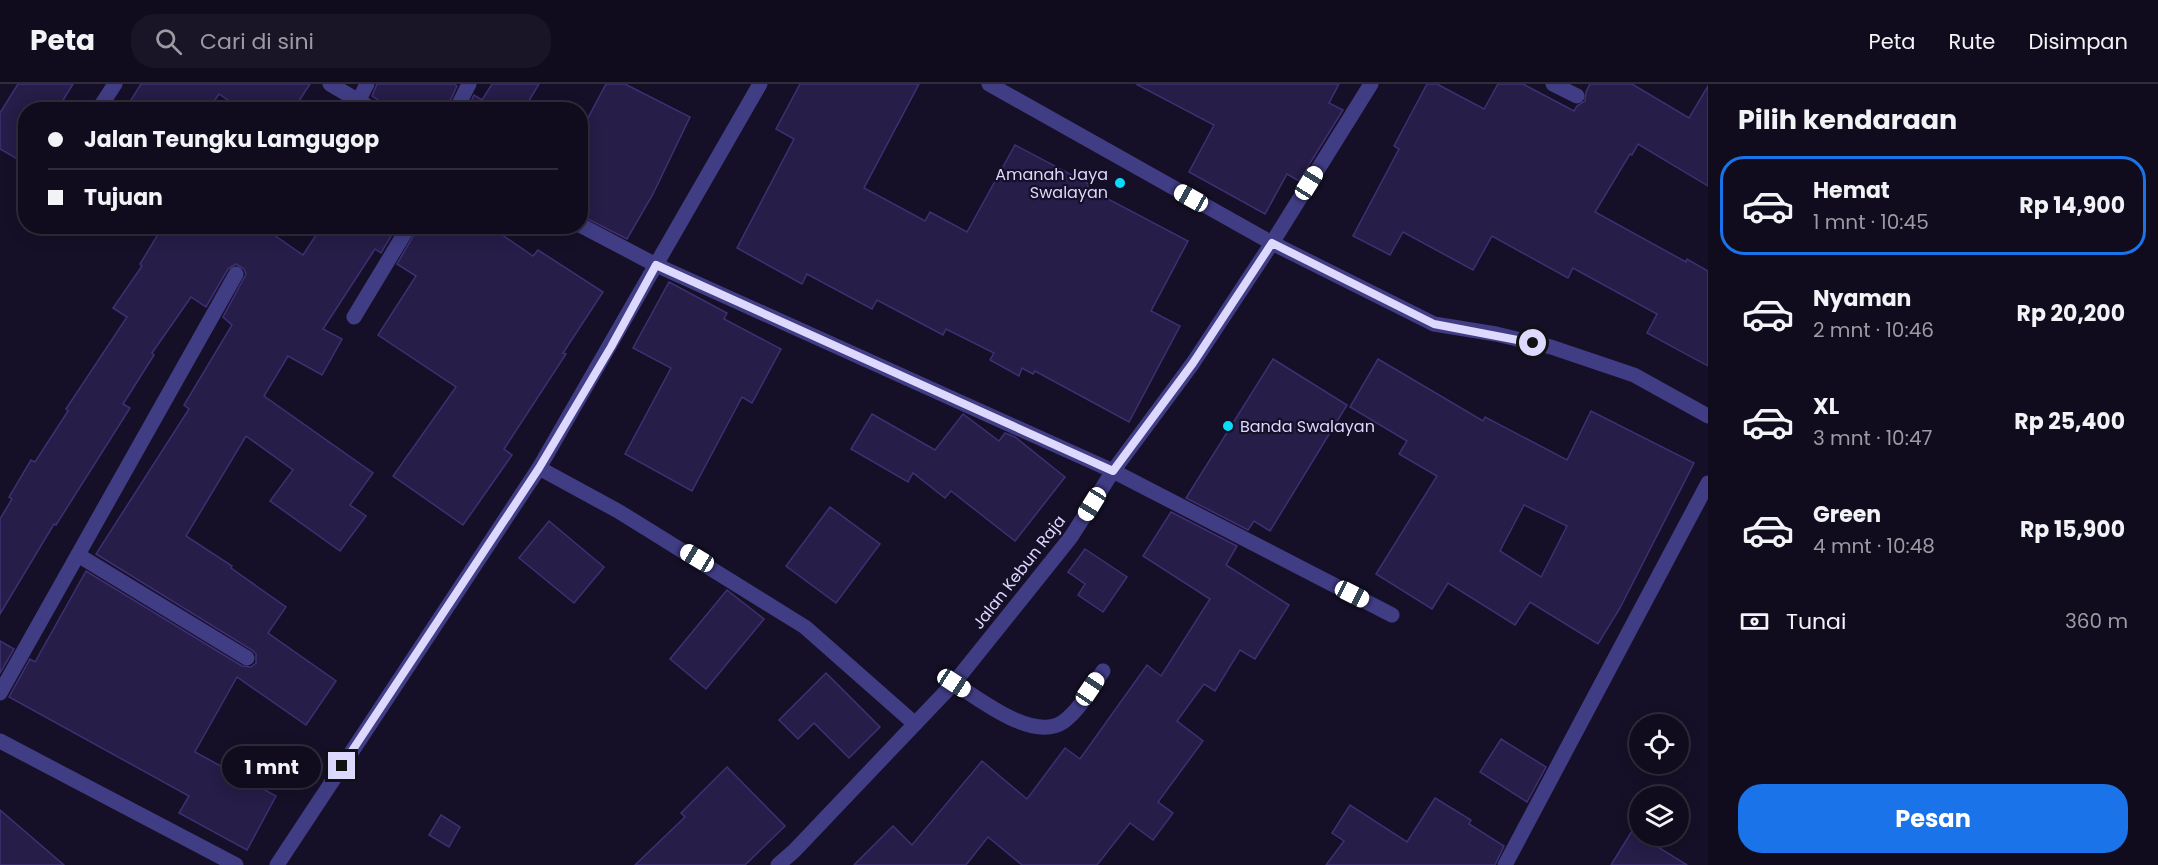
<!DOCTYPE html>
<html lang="id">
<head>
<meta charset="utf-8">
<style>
  :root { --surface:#100c1d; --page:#191526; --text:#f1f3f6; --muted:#9c9ba4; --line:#302c3b; --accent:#1a73e8 }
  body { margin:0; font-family:Poppins,sans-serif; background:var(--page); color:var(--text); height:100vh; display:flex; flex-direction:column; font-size:22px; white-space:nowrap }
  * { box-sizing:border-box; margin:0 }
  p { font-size:20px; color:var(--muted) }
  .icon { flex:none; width:33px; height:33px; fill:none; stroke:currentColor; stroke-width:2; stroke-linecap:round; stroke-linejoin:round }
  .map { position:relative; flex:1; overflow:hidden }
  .details { display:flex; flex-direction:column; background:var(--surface); width:450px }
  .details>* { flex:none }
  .guide { position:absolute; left:18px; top:18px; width:570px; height:132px; border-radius:24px; box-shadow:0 3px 15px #0003,0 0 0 2px var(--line); display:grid; align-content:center; height:132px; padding:0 30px; background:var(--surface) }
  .buttons { position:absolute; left:1629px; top:630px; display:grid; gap:12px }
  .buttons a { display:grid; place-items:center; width:60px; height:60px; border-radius:50%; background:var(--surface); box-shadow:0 3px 15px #0003,0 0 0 2px var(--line); font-size:30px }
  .end { position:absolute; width:27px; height:27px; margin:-14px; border:8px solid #ddd8fe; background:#111; box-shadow:0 0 0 3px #111 }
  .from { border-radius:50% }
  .bubble { position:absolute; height:42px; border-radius:21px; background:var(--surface); box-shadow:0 3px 15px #0003,0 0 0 2px var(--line); font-size:20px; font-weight:700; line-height:42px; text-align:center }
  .car { position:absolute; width:18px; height:36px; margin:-18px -9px; border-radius:8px; box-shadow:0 0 4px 2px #0007; background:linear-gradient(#fff 24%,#345 0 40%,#fff 0 76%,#345 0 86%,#fff 0) }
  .guide b { display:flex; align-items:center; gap:21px; height:57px; font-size:22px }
  .guide b+b { border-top:2px solid var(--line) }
  .guide i { width:15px; height:15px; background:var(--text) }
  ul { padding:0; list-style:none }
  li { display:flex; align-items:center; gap:18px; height:99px; margin:0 12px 9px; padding:0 18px; border:3px solid transparent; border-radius:24px }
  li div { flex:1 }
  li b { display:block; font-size:22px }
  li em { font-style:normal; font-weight:700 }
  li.current { border-color:var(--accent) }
  li>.icon { width:54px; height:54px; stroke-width:1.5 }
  h2 { padding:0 30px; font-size:27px; line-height:72px }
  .pay { display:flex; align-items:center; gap:15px; height:66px; padding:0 30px; font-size:22px }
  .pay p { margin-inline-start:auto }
  .primary-button { display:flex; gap:12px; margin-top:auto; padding:12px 30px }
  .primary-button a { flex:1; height:69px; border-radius:24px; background:var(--accent); color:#fff; font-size:24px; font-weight:700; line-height:69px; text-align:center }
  header { display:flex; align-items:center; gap:36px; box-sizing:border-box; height:84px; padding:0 30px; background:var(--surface); border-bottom:2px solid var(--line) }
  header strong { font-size:28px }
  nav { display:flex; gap:33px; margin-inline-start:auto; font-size:21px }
  .search { width:420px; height:54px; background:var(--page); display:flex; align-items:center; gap:15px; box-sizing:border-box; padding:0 21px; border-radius:24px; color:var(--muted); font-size:22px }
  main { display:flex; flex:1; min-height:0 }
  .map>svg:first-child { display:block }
</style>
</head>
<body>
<header>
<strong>Peta</strong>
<div class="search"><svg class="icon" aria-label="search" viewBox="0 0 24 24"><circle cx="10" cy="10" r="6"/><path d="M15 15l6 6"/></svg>Cari di sini</div>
<nav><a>Peta</a><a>Rute</a><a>Disimpan</a></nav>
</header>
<main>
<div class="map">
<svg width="1708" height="781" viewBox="0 0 1708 781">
  <rect width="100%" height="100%" fill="#151027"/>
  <g fill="#261d48" stroke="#3e3073" stroke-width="1.5" fill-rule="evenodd">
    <polygon points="18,0 73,0 57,26 26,26 26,80 0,65 0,29"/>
    <polygon points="141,0 310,0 293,26 242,26 219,10 208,26 146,26 131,16"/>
    <polygon points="377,0 454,0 457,2 446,26 393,26 372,12"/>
    <polygon points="492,0 539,0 524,25 467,26 474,11 482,16"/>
    <polygon points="606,0 625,0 690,33 653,110 627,155 580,131 580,49"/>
    <polygon points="800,0 919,0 864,104 925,137 930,128 967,148 1015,61 1089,100 1087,104 1188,157 1151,227 1180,242 1129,338 1035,287 1033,290 1022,284 1019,292 990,276 994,269 946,245 943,251 877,216 872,225 807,190 802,200 737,164 794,55 776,45"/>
    <polygon points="1136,0 1339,0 1329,19 1343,26 1299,97 1287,90 1265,130 1189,88 1214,41"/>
    <polygon points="1427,0 1437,0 1484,25 1498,0 1523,0 1574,27 1577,22 1585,17 1586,8 1590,0 1632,0 1689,34 1708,2 1708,102 1638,60 1632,71 1630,70 1595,128 1686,178 1687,175 1708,187 1708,282 1647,249 1657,230 1573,184 1568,194 1492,152 1473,186 1403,148 1390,171 1353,152 1399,65 1394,62"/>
    <polygon points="163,142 261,142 303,171 322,142 397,142 381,169 375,165 323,245 342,255 322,291 288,272 264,312 373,389 350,421 366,432 340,467 270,417 293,386 246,352 186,452 232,482 231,484 286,523 268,549 336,597 306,641 237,593 197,664 195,668 276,712 247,766 179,729 189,712 9,613 30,575 35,578 86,487 242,582 251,583 256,579 256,570 252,566 96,470 189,325 184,321 232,241 223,233 246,190 244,185 236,180 228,185 206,223 191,213 152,269 154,271 123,320 130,324 56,441 54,440 0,530 0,435 12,415 9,413 31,376 35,378 68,327 66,325 127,233 113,224 142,182 140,180"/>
    <polygon points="419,142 489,142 533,172 538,166 603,208 563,269 566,270 504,365 512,371 463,441 393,392 456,303 378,251 416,192 397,180"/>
    <polygon points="669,198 727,229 724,235 781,265 752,319 742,313 692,407 625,370 671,284 633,264"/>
    <polygon points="1273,275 1347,321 1270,447 1254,437 1248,446 1186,414"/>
    <path d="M1378,275L1483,337L1485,333L1567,376L1591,327L1694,379L1620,524L1598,560L1530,518L1515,541L1448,499L1432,525L1376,490L1437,392L1399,370L1407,357L1350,323ZM1524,421L1567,442L1541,493L1500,467Z"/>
    <polygon points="872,330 935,366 963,330 999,357 1005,349 1015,353 1065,393 1015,457 951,407 945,414 913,389 908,398 851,365"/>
    <polygon points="830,423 880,460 836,519 786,482"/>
    <polygon points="1171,428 1237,462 1226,481 1289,521 1255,575 1240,566 1215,607 1204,600 1177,637 1203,657 1158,718 1173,729 1153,756 1130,739 1097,781 1022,781 988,753 966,781 854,781 893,742 912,761 982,677 1027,715 1065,664 1080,675 1147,581 1161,592 1210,515 1143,472"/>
    <polygon points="549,437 604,483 574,519 519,474"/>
    <polygon points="1085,465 1127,493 1103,528 1078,511 1085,500 1068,488"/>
    <polygon points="727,506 764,535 706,605 670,575"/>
    <polygon points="0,557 14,565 0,589"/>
    <polygon points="826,589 880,643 849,674 814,639 798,655 779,636"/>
    <polygon points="1501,655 1546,683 1527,718 1480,688"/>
    <polygon points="727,683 785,742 745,781 635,781 685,733 681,729"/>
    <polygon points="1435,714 1471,736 1469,740 1504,762 1495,781 1326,781 1344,757 1332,749 1350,721 1407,758"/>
    <polygon points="0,726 64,781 0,781"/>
    <polygon points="441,731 460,743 449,763 429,751"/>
    <polygon points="1632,747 1687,781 1611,781"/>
  </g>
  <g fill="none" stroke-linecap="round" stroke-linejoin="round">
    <g stroke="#413d85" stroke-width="15">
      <polyline points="330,0 374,26"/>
      <polyline points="1553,0 1577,12"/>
      <polyline points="98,26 115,0"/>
      <polyline points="348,26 359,16 367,0"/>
      <polyline points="456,26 469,0"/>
      <polyline points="580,141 656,181 1113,387 1392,531"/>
      <polyline points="354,233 409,142"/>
      <polyline points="539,384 618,427 805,543 915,640"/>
      <polyline points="78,471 247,574"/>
      <path d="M954,599C979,615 1033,658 1063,638C1080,626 1091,604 1103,587"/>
      <polyline points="0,609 236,190"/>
      <polyline points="0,657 236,781"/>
      <polyline points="277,781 539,384 760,0"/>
      <polyline points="1505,781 1708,399"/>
    </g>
    <g stroke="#413d85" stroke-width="15">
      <polyline points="989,0 1272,159 1434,240 1496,250 1551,263 1634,291 1708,332"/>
      <polyline points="778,781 794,767 954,599 1071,453 1113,387 1193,279 1272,159 1371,0"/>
    </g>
  </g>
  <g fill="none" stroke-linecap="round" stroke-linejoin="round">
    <polyline stroke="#ddd8fe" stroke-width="8" points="342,682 539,384 611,263 656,181 1113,387 1193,279 1272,159 1434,240 1533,259"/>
  </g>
  <g fill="#0adcf8" stroke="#151027" stroke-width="2">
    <circle cx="1120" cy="99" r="6"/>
    <circle cx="1228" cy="342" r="6"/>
  </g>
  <g text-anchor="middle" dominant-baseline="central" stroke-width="4.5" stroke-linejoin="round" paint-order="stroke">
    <g font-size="16" fill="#ddd8fe" stroke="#151027" text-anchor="end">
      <text x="1108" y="90">Amanah Jaya<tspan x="1108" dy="18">Swalayan</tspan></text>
      <text x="1240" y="342" text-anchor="start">Banda Swalayan</text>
    </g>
    <g font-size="16" fill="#ddd8fe" stroke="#151027">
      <text transform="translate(1019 488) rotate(-52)">Jalan Kebun Raja</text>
    </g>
  </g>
</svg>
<div class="buttons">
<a><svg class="icon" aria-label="locate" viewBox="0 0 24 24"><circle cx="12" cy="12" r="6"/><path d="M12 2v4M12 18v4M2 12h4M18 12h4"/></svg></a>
<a><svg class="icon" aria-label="layers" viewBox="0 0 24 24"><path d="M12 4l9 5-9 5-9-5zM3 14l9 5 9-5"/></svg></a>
</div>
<i class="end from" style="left:1533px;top:259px"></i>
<i class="end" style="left:342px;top:682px"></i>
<div class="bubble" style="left:222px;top:662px;width:99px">1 mnt</div>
<i class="car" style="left:1309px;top:99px;rotate:32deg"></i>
<i class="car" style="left:1191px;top:114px;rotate:299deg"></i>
<i class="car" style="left:1092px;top:420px;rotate:212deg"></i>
<i class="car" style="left:697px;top:474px;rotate:301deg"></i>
<i class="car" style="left:1352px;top:510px;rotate:117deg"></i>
<i class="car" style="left:954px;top:599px;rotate:123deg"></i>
<i class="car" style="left:1090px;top:605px;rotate:34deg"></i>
<div class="guide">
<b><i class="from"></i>Jalan Teungku Lamgugop</b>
<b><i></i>Tujuan</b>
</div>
</div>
<section class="details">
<h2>Pilih kendaraan</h2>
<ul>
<li class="current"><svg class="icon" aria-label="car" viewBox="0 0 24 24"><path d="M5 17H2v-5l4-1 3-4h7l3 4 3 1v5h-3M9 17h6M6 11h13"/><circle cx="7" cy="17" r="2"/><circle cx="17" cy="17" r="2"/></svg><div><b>Hemat</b><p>1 mnt · 10:45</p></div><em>Rp 14,900</em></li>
<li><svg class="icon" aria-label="car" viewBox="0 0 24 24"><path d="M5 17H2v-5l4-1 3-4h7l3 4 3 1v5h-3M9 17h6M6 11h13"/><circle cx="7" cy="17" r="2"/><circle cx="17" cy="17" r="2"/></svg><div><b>Nyaman</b><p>2 mnt · 10:46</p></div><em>Rp 20,200</em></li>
<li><svg class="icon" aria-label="car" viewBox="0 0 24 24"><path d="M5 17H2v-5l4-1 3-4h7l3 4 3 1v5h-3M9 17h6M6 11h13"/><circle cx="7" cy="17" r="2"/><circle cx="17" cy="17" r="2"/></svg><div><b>XL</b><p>3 mnt · 10:47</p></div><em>Rp 25,400</em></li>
<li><svg class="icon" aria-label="car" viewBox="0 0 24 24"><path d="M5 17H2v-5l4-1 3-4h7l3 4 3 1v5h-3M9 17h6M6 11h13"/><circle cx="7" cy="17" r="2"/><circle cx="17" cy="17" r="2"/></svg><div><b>Green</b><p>4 mnt · 10:48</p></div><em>Rp 15,900</em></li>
</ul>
<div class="pay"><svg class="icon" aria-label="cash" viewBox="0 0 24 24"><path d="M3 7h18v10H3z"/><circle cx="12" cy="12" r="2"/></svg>Tunai<p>360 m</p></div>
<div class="primary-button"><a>Pesan</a></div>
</section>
</main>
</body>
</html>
